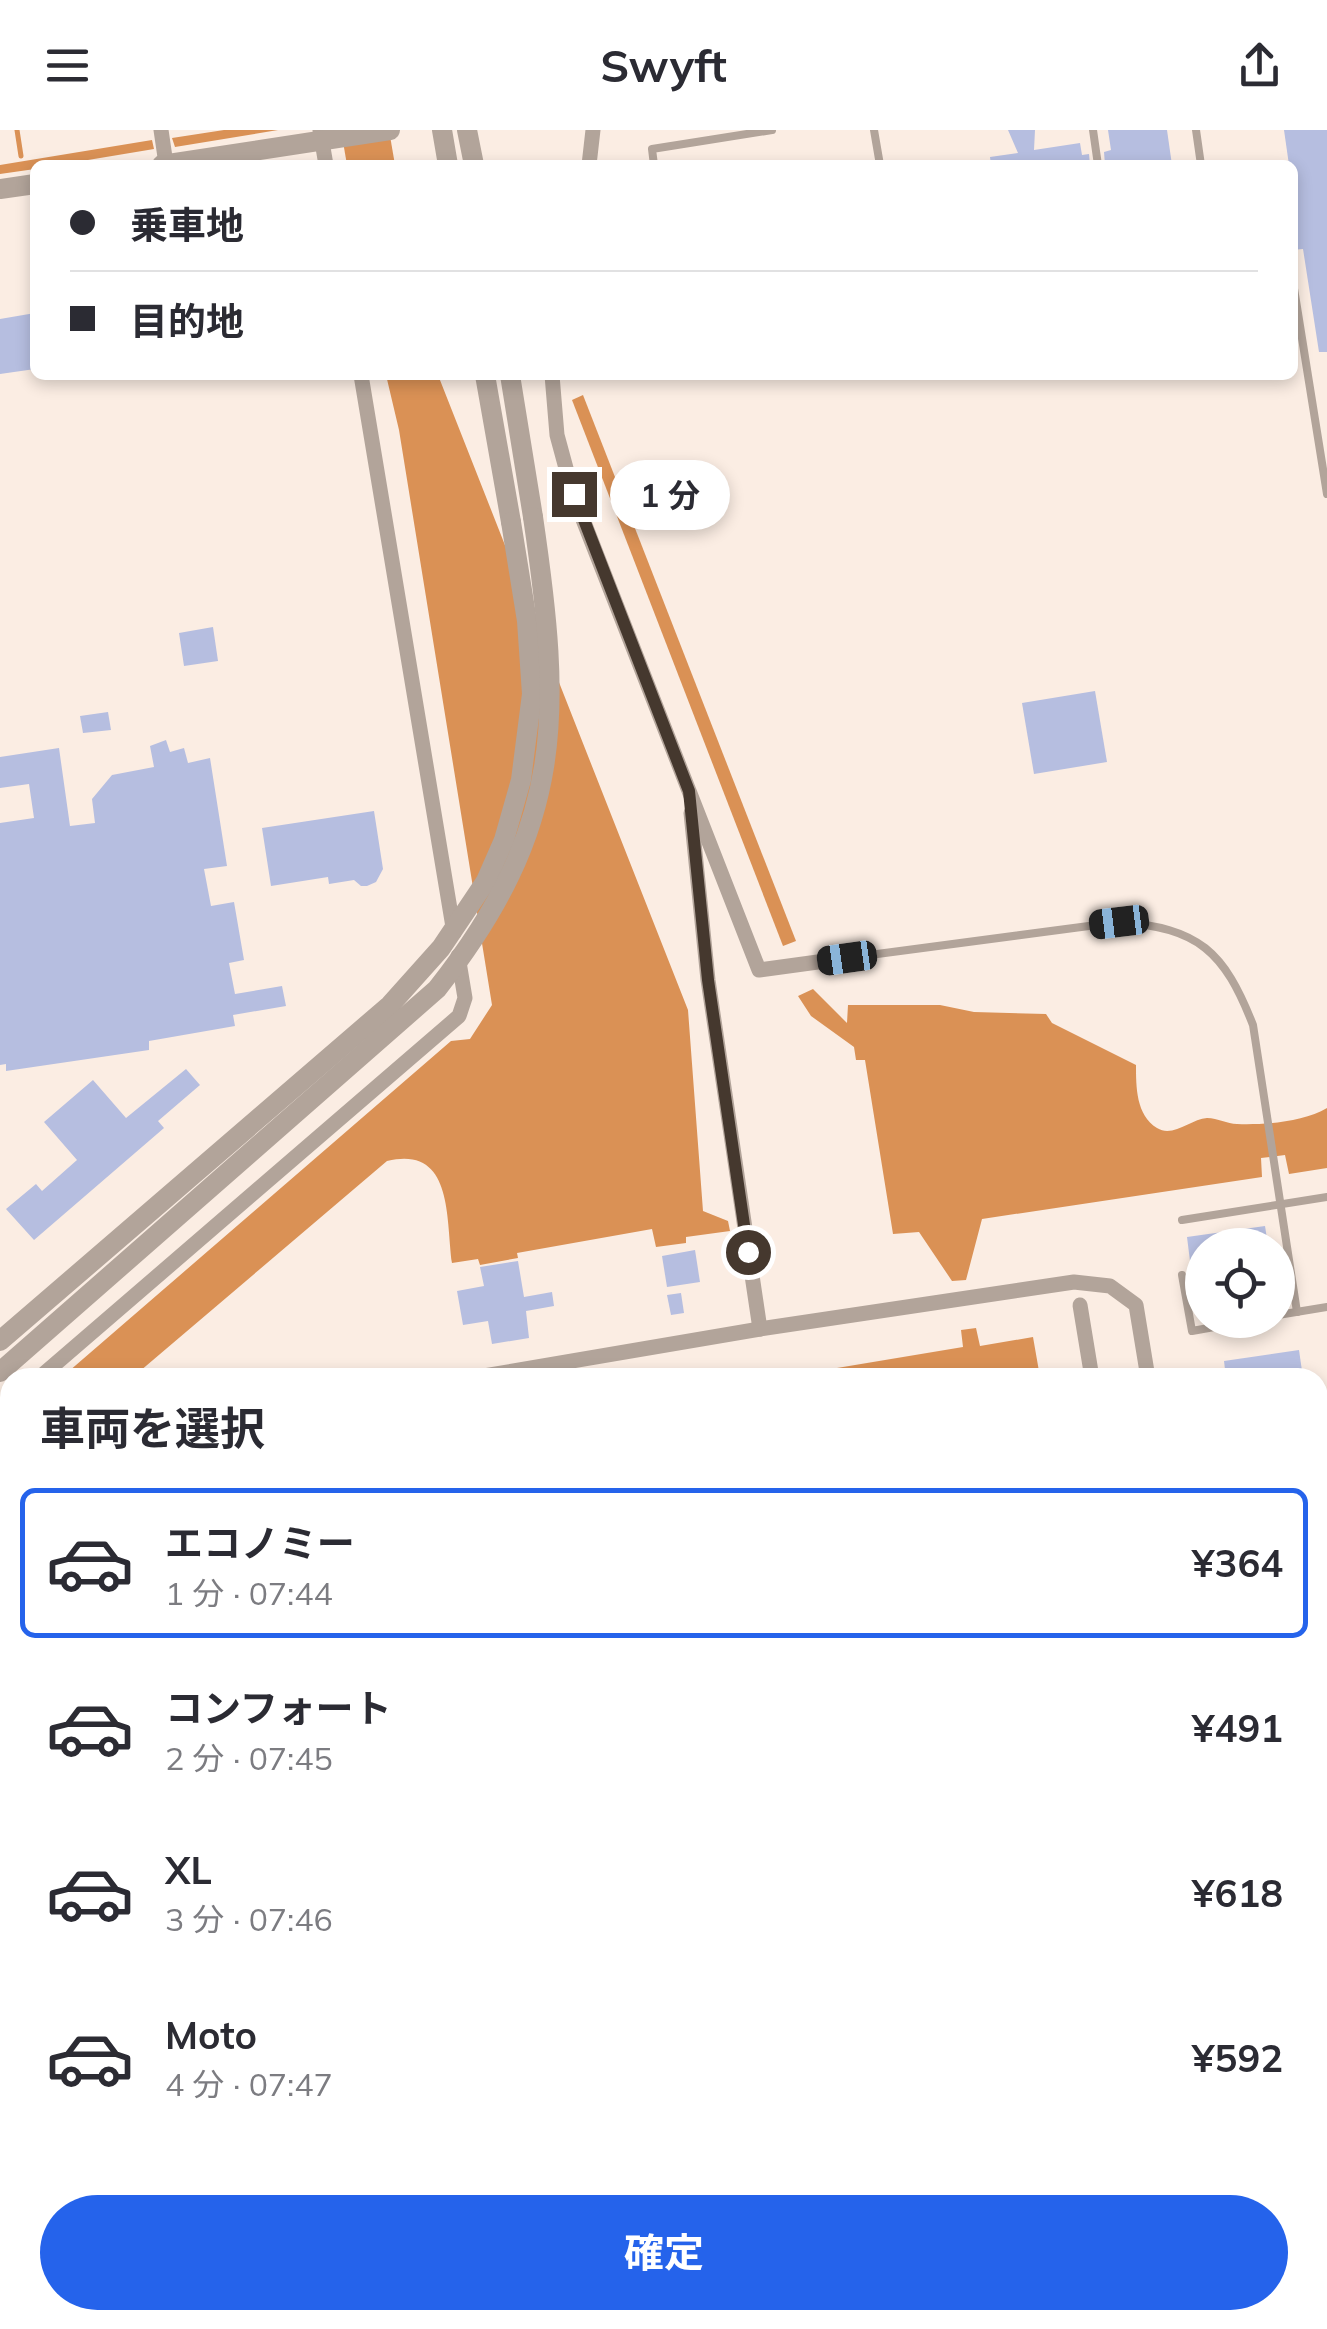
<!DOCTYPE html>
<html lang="ja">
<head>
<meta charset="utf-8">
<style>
  :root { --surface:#fff; --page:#f2f2f3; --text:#2b2b33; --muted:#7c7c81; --line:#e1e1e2; --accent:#2563eb }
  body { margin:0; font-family:Mulish,"Noto Sans JP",sans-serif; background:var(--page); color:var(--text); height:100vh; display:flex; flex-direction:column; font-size:38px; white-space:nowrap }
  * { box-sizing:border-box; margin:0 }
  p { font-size:32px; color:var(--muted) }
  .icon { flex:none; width:55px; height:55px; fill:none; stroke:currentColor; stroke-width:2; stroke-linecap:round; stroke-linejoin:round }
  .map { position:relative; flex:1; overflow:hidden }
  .side { position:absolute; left:0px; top:1238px; width:1328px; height:962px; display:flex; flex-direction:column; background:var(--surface); border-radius:30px 30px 0 0; box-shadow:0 5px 15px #0003 }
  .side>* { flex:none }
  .hud { position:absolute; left:30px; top:30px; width:1268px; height:220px; border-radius:15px; box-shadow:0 5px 15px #0003; display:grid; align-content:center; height:220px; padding:0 40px; background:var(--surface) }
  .controls { position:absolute; left:1185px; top:1098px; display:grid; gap:20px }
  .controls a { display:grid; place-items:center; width:110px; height:110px; border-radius:50%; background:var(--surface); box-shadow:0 5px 15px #0003; font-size:50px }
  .end { position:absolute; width:45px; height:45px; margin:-22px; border:12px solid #45382e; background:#fff; box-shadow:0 0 0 5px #fff }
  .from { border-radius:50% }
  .bubble { position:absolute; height:70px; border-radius:35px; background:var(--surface); box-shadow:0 5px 15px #0003; font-size:32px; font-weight:700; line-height:70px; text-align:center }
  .car { position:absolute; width:30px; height:60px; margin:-30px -15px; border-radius:12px; box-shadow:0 0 8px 2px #0007; background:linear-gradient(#222 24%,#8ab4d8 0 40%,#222 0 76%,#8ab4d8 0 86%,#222 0) }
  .hud b { display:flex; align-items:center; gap:35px; height:95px; font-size:38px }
  .hud b+b { border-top:2px solid var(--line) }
  .hud i { width:25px; height:25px; background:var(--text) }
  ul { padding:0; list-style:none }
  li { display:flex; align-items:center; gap:30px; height:150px; margin:0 20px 15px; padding:0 20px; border:5px solid transparent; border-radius:15px }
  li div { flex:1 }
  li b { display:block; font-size:38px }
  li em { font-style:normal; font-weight:700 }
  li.active { border-color:var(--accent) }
  li>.icon { width:90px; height:90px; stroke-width:1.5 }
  h2 { padding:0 40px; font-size:45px; line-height:120px }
  .primary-button { display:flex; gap:20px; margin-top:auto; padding:20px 40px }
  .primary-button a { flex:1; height:115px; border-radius:60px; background:var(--accent); color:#fff; font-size:40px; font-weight:700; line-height:115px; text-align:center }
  header { display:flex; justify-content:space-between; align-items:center; height:130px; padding:0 40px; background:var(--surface); font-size:45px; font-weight:700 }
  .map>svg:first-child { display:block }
</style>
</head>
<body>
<header><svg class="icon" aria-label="menu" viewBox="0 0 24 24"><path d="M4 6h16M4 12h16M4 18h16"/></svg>Swyft<svg class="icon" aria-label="share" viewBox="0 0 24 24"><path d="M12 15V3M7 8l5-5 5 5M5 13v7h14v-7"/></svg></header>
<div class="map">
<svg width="1327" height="2199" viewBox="0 0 1327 2199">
  <rect width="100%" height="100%" fill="#fbede3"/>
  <g fill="#eeb385">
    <polygon points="10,1594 10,1692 0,1694 0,1595"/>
    <polygon points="1327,1639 1327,1806 1318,1810 1318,1643"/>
    <polygon points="10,1907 10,2190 490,2190 474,2199 0,2199 0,1908"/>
  </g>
  <g fill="#da9155">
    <polygon points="224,0 278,0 175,17 172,8"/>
    <polygon points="341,0 389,0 395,35 347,35"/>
    <polygon points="152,10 154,19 58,35 35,35 35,39 0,44 0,35"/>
    <path d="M386,245H438L688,880L703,1081L728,1091L730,1101L686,1107V1113L656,1117L652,1099L517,1123L518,1128L480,1135L478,1129L452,1133C446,1087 453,1015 387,1031L133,1247L61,1248L451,911L470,909L492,875L399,300Z"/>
    <polygon points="583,265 796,811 783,816 572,270"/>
    <path d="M813,859L847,893L848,875H940L974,882L1046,884L1052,893L1136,935C1136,957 1136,985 1157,998C1173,1008 1191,989 1207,988C1218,988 1227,994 1237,994C1265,995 1303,992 1327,978V1038L1289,1044L1285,1025L1261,1028L1262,1047L982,1089L966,1150L952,1151L919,1102L893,1104L865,930H856L854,917L811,886L798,866Z"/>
    <polygon points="976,1198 980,1216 1033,1207 1040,1247 783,1247 963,1217 961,1200"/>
    <polygon points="10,1291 10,1352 0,1361 0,1300"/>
    <polygon points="10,1867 10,1907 0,1908 0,1869"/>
    <polygon points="989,2190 1259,2190 1263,2199 993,2199"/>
  </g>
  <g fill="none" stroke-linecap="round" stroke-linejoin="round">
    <polyline stroke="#da9155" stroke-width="5" points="17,0 21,26"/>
  </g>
  <g fill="#b6bee0">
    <polygon points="1008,0 1035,0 1034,20 1080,13 1082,25 1089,24 1090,35 991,35 990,27 1018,23"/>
    <polygon points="1108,0 1167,0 1172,35 1105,35 1104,22 1111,20"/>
    <polygon points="1284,0 1327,0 1327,222 1319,222 1303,119 1292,120 1292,87 1298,87 1292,35 1289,35"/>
    <polygon points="35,183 35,239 0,244 0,189"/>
    <polygon points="213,497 218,531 184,536 179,503"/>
    <polygon points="1095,561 1107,632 1034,644 1022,573"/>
    <polygon points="108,582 111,600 83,603 80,586"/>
    <polygon points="166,610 170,622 184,618 188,633 210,628 227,736 204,739 211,776 234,772 244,830 229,833 235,864 282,856 286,876 233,885 235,896 149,911 149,920 6,941 6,934 0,935 0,693 34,688 29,654 0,658 0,627 59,618 70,696 95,693 92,669 112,645 154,637 150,616"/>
    <polygon points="374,681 383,739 376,752 367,756 361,756 354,750 329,754 328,747 271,756 262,698"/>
    <polygon points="186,939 200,955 158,991 164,998 34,1110 6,1079 36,1054 42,1061 77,1030 44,992 93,950 126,988"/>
    <polygon points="1265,1096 1268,1115 1202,1115 1202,1129 1190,1131 1187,1107"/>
    <polygon points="695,1120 700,1152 667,1157 662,1126"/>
    <polygon points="518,1131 524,1167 552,1162 554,1176 526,1181 529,1208 492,1214 488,1191 463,1195 457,1161 484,1156 480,1137"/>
    <polygon points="681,1163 684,1183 671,1185 667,1165"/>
    <polygon points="1299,1220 1303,1248 1226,1248 1224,1231"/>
  </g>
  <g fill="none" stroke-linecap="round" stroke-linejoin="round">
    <g stroke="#b2a49a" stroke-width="8">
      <polyline points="874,0 880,35"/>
      <polyline points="1093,0 1098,35"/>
      <polyline points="1196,0 1201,35"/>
      <polyline points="654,35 652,19 772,0"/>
      <polyline points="1292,146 1327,364"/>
      <path d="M847,828L1119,792C1199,798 1224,821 1253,895L1297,1182"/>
      <polyline points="1182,1090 1327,1067"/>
      <polyline points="1182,1145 1192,1201 1253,1190"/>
      <polyline points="1278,1185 1327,1177"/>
      <polyline points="1318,1305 1327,1303"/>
      <polyline points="1318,1777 1327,1767"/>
      <polyline points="1318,1787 1327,1810"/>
      <polyline points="0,1964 10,1962"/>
      <polyline points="1318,1990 1327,1986"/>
      <polyline points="146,2190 147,2199"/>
      <polyline points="1297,2190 1301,2199"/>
      <polyline points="394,2199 408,2190"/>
    </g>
    <g stroke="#b2a49a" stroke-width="15">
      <polyline points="161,0 166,34"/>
      <polyline points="320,0 326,35"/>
      <polyline points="589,35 593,0"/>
      <polyline points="361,245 454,803"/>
      <polyline points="552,245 557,305 573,364 759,840 847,828"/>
      <polyline points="691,683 708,850 760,1199"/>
      <polyline points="1080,1175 1092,1248"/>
      <polyline points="39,1248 459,886 465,868 458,826"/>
      <polyline points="472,1248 760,1199 1074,1152 1110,1156 1136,1175 1148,1248"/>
      <polyline points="0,1281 10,1272"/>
      <polyline points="1318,1445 1327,1440"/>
      <polyline points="1318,1532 1327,1528"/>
      <polyline points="0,1732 10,1730"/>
      <polyline points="0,1798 10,1797"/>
    </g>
    <g stroke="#b2a49a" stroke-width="20">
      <polyline points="442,0 448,35"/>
      <polyline points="467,0 474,35"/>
      <polyline points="162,35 390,0"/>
      <polyline points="0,59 35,54"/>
      <polyline points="485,245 511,392"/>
      <polyline points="510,245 533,387"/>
      <polyline points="1318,1832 1327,1828"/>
      <polyline points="1318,1864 1327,1859"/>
      <polyline points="547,2199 565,2190"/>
      <polyline points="603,2199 622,2190"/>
    </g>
    <g stroke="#b2a49a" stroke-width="20">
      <polyline points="0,1211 390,875 441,818 486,751 504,710 521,650 532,564 527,491 511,392"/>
      <path d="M0,1242L437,859C566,695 562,584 533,387"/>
    </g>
  </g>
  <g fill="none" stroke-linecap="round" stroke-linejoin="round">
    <polyline stroke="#45382e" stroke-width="12" points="574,364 689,661 708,850 748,1122"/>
  </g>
</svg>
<div class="controls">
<a><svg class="icon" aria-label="locate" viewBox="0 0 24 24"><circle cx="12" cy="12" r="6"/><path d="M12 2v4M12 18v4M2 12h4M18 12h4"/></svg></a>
</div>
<i class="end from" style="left:748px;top:1122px"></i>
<i class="end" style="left:574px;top:364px"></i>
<div class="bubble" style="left:610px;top:330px;width:120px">1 分</div>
<i class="car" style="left:1119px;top:792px;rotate:263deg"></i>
<i class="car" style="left:847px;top:828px;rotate:262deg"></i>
<div class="hud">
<b><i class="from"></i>乗車地</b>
<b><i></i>目的地</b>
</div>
<section class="side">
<h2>車両を選択</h2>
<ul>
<li class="active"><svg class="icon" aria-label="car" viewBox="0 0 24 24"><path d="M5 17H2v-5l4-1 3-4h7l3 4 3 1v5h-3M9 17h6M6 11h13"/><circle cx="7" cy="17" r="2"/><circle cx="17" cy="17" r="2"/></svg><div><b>エコノミー</b><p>1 分 · 07:44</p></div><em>¥364</em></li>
<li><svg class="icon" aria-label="car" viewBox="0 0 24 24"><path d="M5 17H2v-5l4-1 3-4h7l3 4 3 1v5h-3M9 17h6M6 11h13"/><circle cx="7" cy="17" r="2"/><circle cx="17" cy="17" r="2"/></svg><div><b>コンフォート</b><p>2 分 · 07:45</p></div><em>¥491</em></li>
<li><svg class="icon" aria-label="car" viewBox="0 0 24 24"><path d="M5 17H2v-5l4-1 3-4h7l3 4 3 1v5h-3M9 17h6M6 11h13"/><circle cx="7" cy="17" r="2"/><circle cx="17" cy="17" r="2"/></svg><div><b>XL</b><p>3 分 · 07:46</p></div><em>¥618</em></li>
<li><svg class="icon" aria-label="car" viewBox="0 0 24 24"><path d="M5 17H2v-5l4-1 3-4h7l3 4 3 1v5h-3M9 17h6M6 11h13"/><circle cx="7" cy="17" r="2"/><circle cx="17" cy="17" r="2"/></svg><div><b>Moto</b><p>4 分 · 07:47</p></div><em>¥592</em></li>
</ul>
<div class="primary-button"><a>確定</a></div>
</section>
</div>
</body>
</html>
